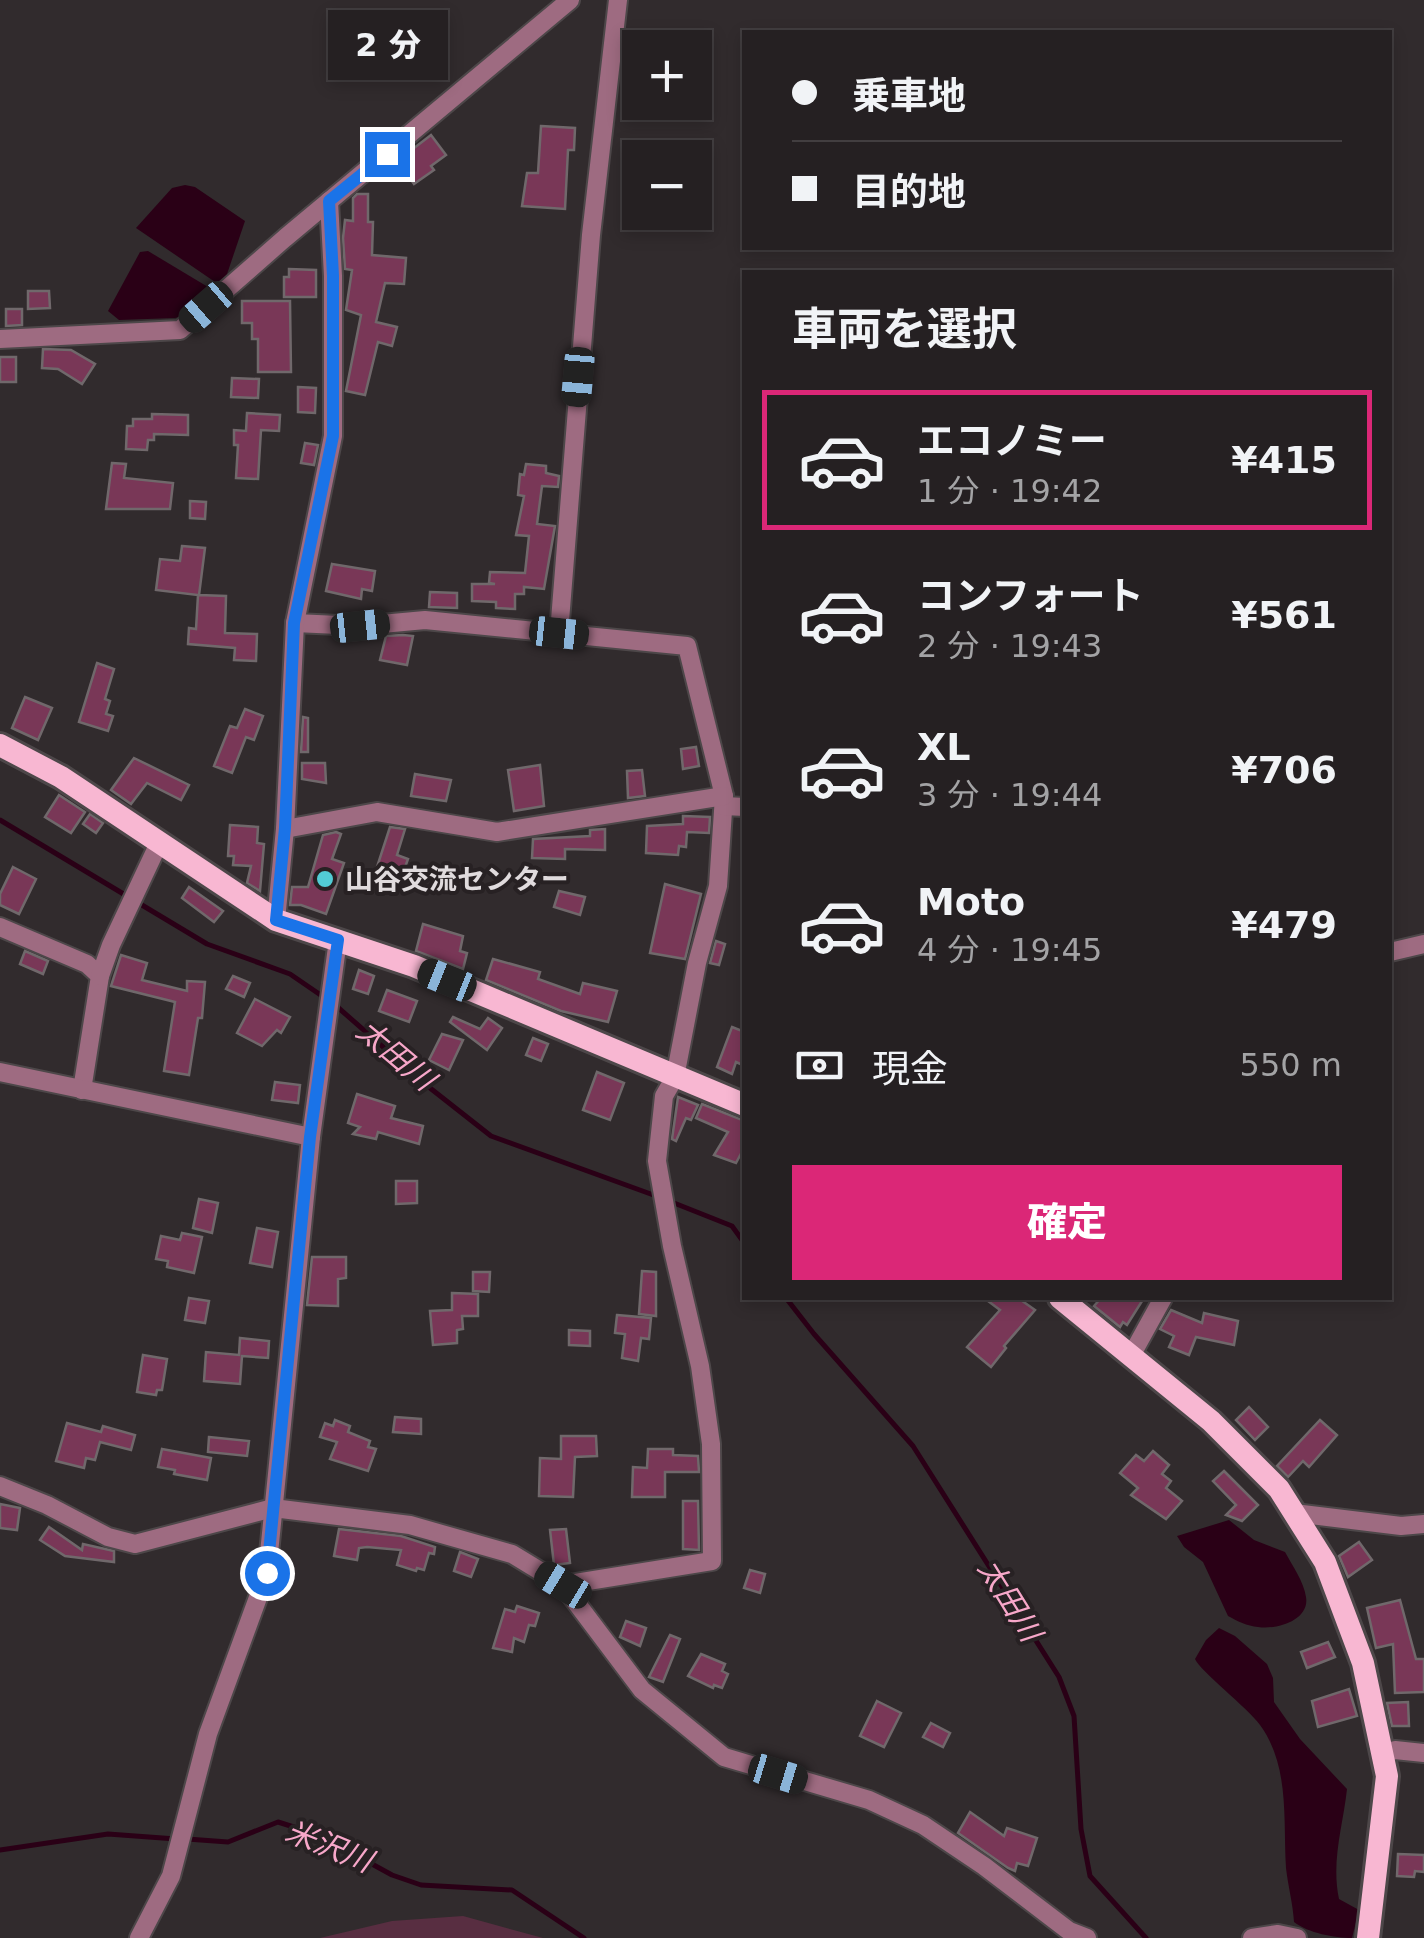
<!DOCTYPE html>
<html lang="ja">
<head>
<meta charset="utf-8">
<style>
  :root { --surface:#252022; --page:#2d282a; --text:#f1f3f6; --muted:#a3a3a5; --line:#423e40; --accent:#db2777 }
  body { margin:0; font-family:"DejaVu Sans","Noto Sans JP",sans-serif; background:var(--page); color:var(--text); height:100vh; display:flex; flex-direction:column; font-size:38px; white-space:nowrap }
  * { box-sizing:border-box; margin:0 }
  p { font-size:32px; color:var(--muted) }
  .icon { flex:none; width:55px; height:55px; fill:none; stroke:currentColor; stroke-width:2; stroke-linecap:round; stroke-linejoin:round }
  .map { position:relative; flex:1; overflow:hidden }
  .details { position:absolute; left:742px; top:270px; width:650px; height:1030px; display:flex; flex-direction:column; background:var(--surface); border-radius:0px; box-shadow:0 5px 15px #0003,0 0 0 2px var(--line) }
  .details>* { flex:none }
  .banner { position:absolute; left:742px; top:30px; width:650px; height:220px; border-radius:0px; box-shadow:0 5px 15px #0003,0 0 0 2px var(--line); display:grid; align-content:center; height:220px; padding:0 50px; background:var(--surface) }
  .tools { position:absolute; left:622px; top:30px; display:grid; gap:20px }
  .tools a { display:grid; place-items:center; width:90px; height:90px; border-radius:0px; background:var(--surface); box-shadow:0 5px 15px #0003,0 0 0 2px var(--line); font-size:50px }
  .end { position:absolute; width:45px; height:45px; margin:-22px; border:12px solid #1a73e8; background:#fff; box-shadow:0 0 0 5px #fff }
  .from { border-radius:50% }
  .bubble { position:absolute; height:70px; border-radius:0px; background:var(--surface); box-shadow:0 5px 15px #0003,0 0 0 2px var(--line); font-size:32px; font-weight:800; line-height:70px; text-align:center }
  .car { position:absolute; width:30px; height:60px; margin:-30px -15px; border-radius:12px; box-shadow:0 0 8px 2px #0007; background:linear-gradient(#222 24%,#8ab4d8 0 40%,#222 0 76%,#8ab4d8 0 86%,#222 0) }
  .banner b { display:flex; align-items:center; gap:35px; height:95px; font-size:38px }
  .banner b+b { border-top:2px solid var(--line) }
  .banner i { width:25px; height:25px; background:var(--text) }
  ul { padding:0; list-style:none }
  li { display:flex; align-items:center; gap:30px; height:140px; margin:0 20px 15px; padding:0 30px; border:5px solid transparent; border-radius:0px }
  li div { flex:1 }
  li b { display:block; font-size:38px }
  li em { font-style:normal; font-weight:800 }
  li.current { border-color:var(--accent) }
  li>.icon { width:90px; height:90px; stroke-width:1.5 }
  h2 { padding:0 50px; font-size:45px; line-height:120px }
  .pay { display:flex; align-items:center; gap:25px; height:110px; padding:0 50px; font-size:38px }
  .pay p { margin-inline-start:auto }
  .button { display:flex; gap:20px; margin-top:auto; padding:20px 50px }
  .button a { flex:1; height:115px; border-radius:0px; background:var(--accent); color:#fff; font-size:40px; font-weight:800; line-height:115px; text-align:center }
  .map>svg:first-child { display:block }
</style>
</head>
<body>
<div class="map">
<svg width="1424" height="1938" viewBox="0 0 1424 1938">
  <rect width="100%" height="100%" fill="#312b2d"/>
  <polygon fill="#582e41" points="463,1916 543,1938 320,1938 392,1921"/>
  <g fill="#2a0016">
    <polygon points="185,185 195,187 245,221 225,280 218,284 136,228 172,188"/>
    <polygon points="148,251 213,290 193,313 175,318 119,320 108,311 140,252"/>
    <path d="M1229,1520L1254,1540L1285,1552C1292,1565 1304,1582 1306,1597C1310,1620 1277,1630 1258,1627C1247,1626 1237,1621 1228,1616L1203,1562L1184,1547L1177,1536Z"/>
    <path d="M1219,1628L1235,1636L1267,1664L1273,1678L1274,1702L1300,1739L1347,1789C1343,1826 1331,1861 1339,1899L1359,1910L1352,1938C1335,1938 1308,1933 1294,1922C1293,1904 1288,1886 1286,1868C1283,1820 1290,1766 1260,1725C1248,1708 1199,1670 1195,1659L1206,1640Z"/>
  </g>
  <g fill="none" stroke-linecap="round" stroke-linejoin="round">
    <g stroke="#2a0016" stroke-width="5">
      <polyline points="0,820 207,944 290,974 325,998"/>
      <polyline points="334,1004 430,1088 491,1136 659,1197"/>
      <polyline points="669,1201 732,1226 745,1244"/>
      <polyline points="786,1298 814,1334 913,1446 1059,1677 1074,1716 1081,1829 1090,1876 1146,1938"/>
      <polyline points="187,1839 228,1842 278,1822 319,1835 392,1875 421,1885 512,1890 584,1938"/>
      <polyline points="0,1850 108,1834 176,1839"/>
    </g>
  </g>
  <g fill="#793757" stroke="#70686b" stroke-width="2.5">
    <polygon points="541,126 575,128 574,150 568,150 565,209 522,206 527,173 538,173"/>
    <polygon points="431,135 446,155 431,166 434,170 414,184 407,174 401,177 392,165"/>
    <polygon points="357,194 368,194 368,222 373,222 372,255 406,258 404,284 385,283 376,322 397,327 392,346 378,342 365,395 346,391 361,315 346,310 352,270 345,269 343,238 345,220 353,221 353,198"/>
    <polygon points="289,269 316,270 316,297 284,297 284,277 289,277"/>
    <polygon points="28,291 49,291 50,308 28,309"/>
    <polygon points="242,301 290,301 291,372 258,372 258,339 252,339 252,323 242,323"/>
    <polygon points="6,309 22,309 22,325 6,326"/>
    <polygon points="43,349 71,350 95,364 82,384 58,369 42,368"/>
    <rect x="0" y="357" width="16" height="25"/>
    <polygon points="232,378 259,379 258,398 231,397"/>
    <polygon points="298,387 316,388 315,413 298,412"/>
    <polygon points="247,413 280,415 279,431 261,430 258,479 236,478 238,445 234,445 234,430 246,431"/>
    <polygon points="152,414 188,415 188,435 154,434 154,440 148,440 147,450 126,449 127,426 133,426 133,419 152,419"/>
    <polygon points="305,443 318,445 314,465 301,463"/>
    <polygon points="112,463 126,464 124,478 173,483 170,509 106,509"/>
    <polygon points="526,464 546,466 546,473 559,476 558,487 542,486 537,524 555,526 544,589 524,587 524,594 515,594 515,609 496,608 496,602 472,601 472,584 495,584 489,583 490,572 525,573 529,536 516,535 524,496 518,495 520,474 524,475"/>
    <polygon points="190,501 206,502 205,519 190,518"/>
    <polygon points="182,546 205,548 199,595 226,596 225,633 257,634 256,661 234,660 235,648 188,644 189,628 196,629 198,595 156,590 160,559 180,561"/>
    <polygon points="332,564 375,571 372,591 362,589 361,599 326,591"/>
    <polygon points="430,592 457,593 457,608 429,607"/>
    <polygon points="403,635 413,636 407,665 380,660 386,636"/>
    <polygon points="97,663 114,669 105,699 110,701 106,714 113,716 108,731 79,722"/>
    <polygon points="25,697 52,708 38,740 12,728"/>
    <polygon points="245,709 263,716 254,740 246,737 232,773 214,766 230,726 237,728"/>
    <polygon points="303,717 308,718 308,752 301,752"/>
    <polygon points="696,747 699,766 683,769 681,749"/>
    <polygon points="134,758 189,785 181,800 147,783 131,804 111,790"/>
    <polygon points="302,763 325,763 326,783 302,779"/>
    <polygon points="540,765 544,806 514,811 508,770"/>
    <polygon points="642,770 645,796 628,798 627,771"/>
    <polygon points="415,774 451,780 446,801 411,796"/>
    <polygon points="59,795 85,812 71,833 45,817"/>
    <polygon points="90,814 103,823 96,833 83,824"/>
    <polygon points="683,816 710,817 709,833 687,832 686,847 679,846 678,855 646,853 647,826 683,824"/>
    <polygon points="230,825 258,827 257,843 264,844 260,891 247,883 251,866 233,865 234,856 228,856"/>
    <polygon points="390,827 405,829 397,855 408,859 396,893 376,885 380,871 376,870"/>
    <polygon points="605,829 605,850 565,849 565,859 532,858 533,839 590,836 590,830"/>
    <polygon points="336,832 341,834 332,859 344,863 326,914 301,905 290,905 292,887 308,887 323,835"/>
    <polygon points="13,867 36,879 19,914 0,905 0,894"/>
    <polygon points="665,884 701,894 685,959 650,953"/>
    <polygon points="189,887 223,911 214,922 182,898"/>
    <polygon points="559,891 585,897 580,915 554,907"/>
    <polygon points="423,924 463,936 460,951 467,953 463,969 416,951"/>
    <polygon points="716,941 725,944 719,965 710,963"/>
    <polygon points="25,951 48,961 43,974 20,964"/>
    <polygon points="121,955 147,963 142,980 187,991 187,981 205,982 202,1018 198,1018 189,1075 164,1071 175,1002 111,986"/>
    <polygon points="493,959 540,972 538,979 580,994 583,983 617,991 608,1022 561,1011 486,980"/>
    <polygon points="359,970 374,976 368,994 353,989"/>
    <polygon points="233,976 250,983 244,997 226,989"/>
    <polygon points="387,990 417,1001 409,1022 379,1011"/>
    <polygon points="255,999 290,1017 281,1033 277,1030 262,1046 237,1033"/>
    <polygon points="453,1017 480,1029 488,1018 502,1028 487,1050 450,1022"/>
    <polygon points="732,1027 745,1032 745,1066 736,1062 732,1074 717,1067"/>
    <polygon points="442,1034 463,1040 449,1070 429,1060"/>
    <polygon points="533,1038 548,1044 541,1061 526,1055"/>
    <polygon points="597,1072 624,1083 610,1120 583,1110"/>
    <polygon points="275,1082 300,1085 298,1103 272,1100"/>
    <polygon points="357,1094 395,1106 391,1118 423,1126 419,1144 378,1132 376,1139 353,1134 360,1127 348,1123"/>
    <polygon points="678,1097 698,1105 691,1120 686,1118 676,1141 672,1139"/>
    <polygon points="702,1104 745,1121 745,1146 736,1163 714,1155 728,1132 696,1118"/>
    <polygon points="396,1181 417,1181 417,1203 396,1204"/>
    <polygon points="199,1199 218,1203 212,1233 193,1228"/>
    <polygon points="257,1228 278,1232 272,1267 250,1263"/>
    <polygon points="182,1233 202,1237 194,1273 167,1267 168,1261 156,1259 161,1236 180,1240"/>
    <polygon points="312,1257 346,1257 346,1278 338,1279 338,1306 307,1305"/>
    <polygon points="642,1271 656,1272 656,1316 639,1314"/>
    <polygon points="473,1272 490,1272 489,1292 473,1291"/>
    <polygon points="452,1293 478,1294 478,1316 462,1316 463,1329 457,1330 457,1343 433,1345 430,1311 452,1310"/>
    <polygon points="189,1298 209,1301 205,1323 185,1320"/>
    <polygon points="984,1298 1018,1298 1035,1310 1004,1346 1006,1348 991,1367 967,1347 1000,1310"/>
    <polygon points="1101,1298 1144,1298 1127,1325 1123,1322 1120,1327 1094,1306"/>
    <polygon points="1171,1310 1202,1323 1204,1313 1238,1321 1234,1345 1196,1337 1189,1355 1169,1347 1174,1336 1160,1329"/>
    <polygon points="617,1315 651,1318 649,1339 641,1338 638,1361 622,1358 625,1334 615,1333"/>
    <polygon points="569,1330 590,1331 590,1346 569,1345"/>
    <polygon points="240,1338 269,1341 268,1358 242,1356 240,1384 204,1381 206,1352 239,1355"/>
    <polygon points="143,1355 167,1359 162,1390 157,1390 156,1395 137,1392"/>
    <polygon points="1249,1407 1268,1427 1255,1440 1236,1420"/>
    <polygon points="395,1417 421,1419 421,1434 393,1432"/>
    <polygon points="335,1420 350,1426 348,1432 370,1441 368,1447 376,1449 368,1471 330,1459 337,1442 320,1437 325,1423 333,1426"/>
    <polygon points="1320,1420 1337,1435 1309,1467 1303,1461 1288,1477 1277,1466"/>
    <polygon points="67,1423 101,1432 103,1426 135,1435 131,1450 100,1442 95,1460 86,1458 84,1468 56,1461"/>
    <polygon points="561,1436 596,1436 597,1456 575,1457 573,1497 539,1496 540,1458 561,1459"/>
    <polygon points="209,1437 249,1441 247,1456 208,1452"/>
    <polygon points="162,1449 211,1458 207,1480 174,1474 175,1470 158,1467"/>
    <polygon points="648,1449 673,1449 673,1455 698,1456 699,1472 665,1472 665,1497 632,1497 633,1467 647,1468"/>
    <polygon points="1153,1451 1169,1465 1162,1474 1171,1481 1166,1488 1182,1501 1166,1519 1131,1495 1138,1488 1120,1473 1136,1455 1144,1461"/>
    <polygon points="1224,1471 1258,1505 1242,1521 1226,1515 1236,1505 1213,1481"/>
    <polygon points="683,1501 698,1501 699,1550 683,1549"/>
    <polygon points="0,1504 20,1508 17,1530 0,1528"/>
    <polygon points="49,1527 82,1550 83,1544 114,1551 114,1562 65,1556 40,1540"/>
    <polygon points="339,1529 401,1536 435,1547 434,1554 429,1553 424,1570 417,1568 416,1571 397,1565 401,1550 367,1547 359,1548 357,1560 334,1556"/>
    <polygon points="566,1529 570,1563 554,1565 550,1530"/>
    <polygon points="1359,1542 1372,1560 1348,1577 1339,1556"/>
    <polygon points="460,1552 478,1559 471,1577 454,1571"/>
    <polygon points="750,1570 765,1574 760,1593 744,1588"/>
    <polygon points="1400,1600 1416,1659 1424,1659 1424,1692 1395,1693 1393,1644 1376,1648 1367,1608"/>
    <polygon points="517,1606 539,1613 535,1626 529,1625 524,1642 514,1638 512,1652 493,1648 505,1609 515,1612"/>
    <polygon points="626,1621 646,1628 640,1646 620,1637"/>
    <polygon points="670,1635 680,1639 663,1682 649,1677"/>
    <polygon points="1328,1642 1335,1657 1307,1668 1301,1652"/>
    <polygon points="701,1654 725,1664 722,1671 728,1674 722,1688 714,1685 713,1688 688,1676"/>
    <polygon points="1349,1689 1357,1716 1318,1727 1312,1701"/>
    <polygon points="877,1701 901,1713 884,1747 860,1736"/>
    <polygon points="1408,1702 1409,1726 1392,1726 1387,1703"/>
    <polygon points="931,1723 950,1733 943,1747 923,1737"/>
    <polygon points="970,1812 1004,1836 1007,1828 1037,1838 1028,1866 1017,1863 1015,1871 1008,1868 958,1833"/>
    <polygon points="1398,1854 1424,1855 1424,1872 1415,1871 1414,1877 1397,1876"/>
  </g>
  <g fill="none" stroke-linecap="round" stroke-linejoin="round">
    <g stroke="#4d4749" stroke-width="22">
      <g id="minor">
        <polyline points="0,339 180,330 285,238 570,0"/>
        <polyline points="295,623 360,626 425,620 687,646 724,796 718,886 697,963 675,1077 664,1096 657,1161 672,1246 700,1366 711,1444 712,1561 563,1585"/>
        <polyline points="559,633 591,235 618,0"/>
        <polyline points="724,806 745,807"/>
        <polyline points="285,829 377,812 497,832 724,796"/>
        <polyline points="276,920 285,829 295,623 333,436 333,276 329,201"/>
        <polyline points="0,927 87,964 100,976 82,1090"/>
        <polyline points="1390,952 1424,944"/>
        <polyline points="100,976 111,945 159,843"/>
        <polyline points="0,1072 311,1137"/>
        <polyline points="1131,1356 1163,1298"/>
        <polyline points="0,1486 47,1505 108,1537 135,1544 273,1508 410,1525 512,1554 563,1585 642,1690 724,1757 869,1800 923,1825 984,1866 1069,1931 1087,1938"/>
        <polyline points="1294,1513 1401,1526 1424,1524"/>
        <polyline points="1383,1754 1395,1750 1424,1753"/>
        <polyline points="139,1938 171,1876 208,1734 267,1573 311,1137 338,940"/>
        <polyline points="1252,1938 1278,1934 1297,1938"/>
      </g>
    </g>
    <g stroke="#4d4749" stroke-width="28">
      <g id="major">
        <polyline points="0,745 61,777 276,920 414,966 745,1105"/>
        <polyline points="1060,1298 1211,1421 1279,1489 1325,1562 1363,1663 1387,1776 1368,1938"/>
      </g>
    </g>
    <use href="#minor" stroke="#9e6b81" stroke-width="18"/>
    <use href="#major" stroke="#f8b7d2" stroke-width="22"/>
  </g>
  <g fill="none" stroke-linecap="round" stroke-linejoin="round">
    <polyline stroke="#1a73e8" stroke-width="12" points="267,1573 310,1137 338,940 276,920 285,828 294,623 333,436 333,276 329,201 387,154"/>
  </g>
  <circle fill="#52ccd5" stroke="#272123" stroke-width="4" cx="325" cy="879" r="10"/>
  <g text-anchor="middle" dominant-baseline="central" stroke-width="8" stroke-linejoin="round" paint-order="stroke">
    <g font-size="28" font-weight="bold" fill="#e0dbdd" stroke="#272123" text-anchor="start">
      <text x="345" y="879">山谷交流センター</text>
    </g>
    <g font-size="30" font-style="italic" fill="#f7a7c9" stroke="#272123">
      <text transform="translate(396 1055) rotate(40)">太田川</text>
      <text transform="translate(1010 1600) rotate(58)">太田川</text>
      <text transform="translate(329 1846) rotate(22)">米沢川</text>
    </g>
  </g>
</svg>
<div class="tools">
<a>+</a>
<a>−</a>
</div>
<i class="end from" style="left:267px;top:1573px"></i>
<i class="end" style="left:387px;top:154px"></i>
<div class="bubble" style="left:328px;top:10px;width:120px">2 分</div>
<i class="car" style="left:206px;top:307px;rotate:229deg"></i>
<i class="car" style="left:578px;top:377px;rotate:185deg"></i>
<i class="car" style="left:360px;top:626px;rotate:84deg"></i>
<i class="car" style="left:559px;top:633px;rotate:96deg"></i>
<i class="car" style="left:447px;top:980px;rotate:292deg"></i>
<i class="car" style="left:563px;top:1585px;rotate:301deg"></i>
<i class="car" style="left:778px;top:1774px;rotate:107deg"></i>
<div class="banner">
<b><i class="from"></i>乗車地</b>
<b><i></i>目的地</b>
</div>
<section class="details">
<h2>車両を選択</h2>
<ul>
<li class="current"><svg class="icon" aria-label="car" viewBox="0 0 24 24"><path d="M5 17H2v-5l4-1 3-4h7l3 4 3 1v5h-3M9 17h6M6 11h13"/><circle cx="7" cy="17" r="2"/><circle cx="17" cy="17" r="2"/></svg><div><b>エコノミー</b><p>1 分 · 19:42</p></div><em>¥415</em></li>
<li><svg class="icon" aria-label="car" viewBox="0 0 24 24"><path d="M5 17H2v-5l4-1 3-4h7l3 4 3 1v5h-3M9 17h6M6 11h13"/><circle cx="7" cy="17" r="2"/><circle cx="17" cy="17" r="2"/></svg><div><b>コンフォート</b><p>2 分 · 19:43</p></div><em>¥561</em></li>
<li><svg class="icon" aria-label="car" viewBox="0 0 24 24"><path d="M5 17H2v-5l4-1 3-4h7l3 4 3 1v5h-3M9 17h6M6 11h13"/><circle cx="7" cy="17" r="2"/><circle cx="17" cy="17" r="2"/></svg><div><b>XL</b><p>3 分 · 19:44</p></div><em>¥706</em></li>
<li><svg class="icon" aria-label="car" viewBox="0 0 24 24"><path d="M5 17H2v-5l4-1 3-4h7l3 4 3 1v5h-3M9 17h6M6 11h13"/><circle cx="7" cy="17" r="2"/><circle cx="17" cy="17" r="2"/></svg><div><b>Moto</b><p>4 分 · 19:45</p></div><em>¥479</em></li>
</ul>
<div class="pay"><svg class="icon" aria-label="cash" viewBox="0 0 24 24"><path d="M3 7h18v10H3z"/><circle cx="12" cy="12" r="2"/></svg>現金<p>550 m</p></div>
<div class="button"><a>確定</a></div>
</section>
</div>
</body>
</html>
